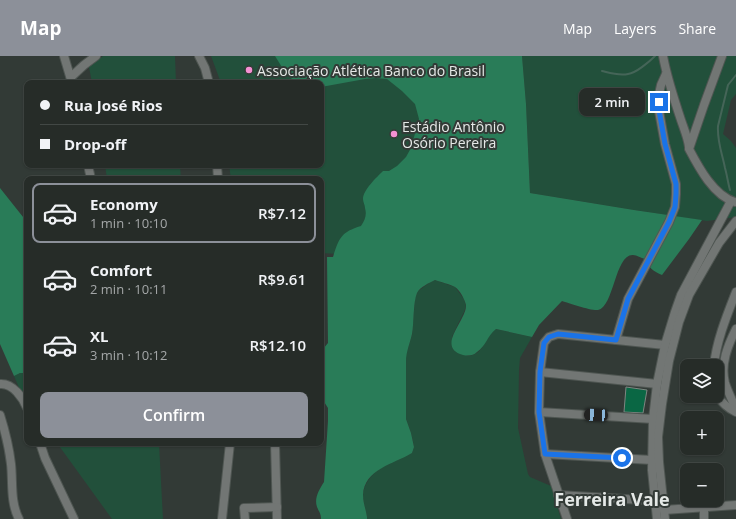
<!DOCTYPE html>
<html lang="en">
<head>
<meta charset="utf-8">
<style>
  :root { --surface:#262c28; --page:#2e3430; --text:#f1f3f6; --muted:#a4a7a8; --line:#424845; --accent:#8c9099 }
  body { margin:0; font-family:"Open Sans",sans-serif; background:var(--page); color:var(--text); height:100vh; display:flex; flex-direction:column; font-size:15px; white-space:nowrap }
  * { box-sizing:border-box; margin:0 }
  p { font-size:13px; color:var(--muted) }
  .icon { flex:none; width:22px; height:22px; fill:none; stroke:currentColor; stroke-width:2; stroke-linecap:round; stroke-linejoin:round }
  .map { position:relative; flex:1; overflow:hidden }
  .side { position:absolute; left:24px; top:120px; width:300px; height:270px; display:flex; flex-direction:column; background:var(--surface); border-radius:8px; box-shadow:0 1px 3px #0004,0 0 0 1px var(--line) }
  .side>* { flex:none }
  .banner { position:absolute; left:24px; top:24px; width:300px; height:88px; border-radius:8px; box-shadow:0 1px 3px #0004,0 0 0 1px var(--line); display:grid; align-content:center; height:88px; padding:0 16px; background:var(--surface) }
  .buttons { position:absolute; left:680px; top:303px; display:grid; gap:8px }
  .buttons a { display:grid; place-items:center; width:44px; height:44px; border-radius:8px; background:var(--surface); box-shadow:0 1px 3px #0004,0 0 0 1px var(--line); font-size:20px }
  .end { position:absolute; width:18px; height:18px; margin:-9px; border:5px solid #1a73e8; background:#fff; box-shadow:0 0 0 2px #fff }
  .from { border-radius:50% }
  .bubble { position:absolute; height:28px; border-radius:8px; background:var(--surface); box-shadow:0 1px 3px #0004,0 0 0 1px var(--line); font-size:13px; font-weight:600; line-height:28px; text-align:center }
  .car { position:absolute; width:12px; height:24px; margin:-12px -6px; border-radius:5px; box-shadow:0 0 3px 1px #0007; background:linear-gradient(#222 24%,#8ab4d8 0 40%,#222 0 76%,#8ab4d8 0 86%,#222 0) }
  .banner b { display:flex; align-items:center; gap:14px; height:38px; font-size:15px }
  .banner b+b { border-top:1px solid var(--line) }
  .banner i { width:10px; height:10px; background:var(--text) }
  ul { padding:7px 0 0; list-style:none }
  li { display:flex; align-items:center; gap:12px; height:60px; margin:0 8px 6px; padding:0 8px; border:2px solid transparent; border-radius:8px }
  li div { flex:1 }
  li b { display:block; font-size:15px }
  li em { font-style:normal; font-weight:600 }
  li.current { border-color:var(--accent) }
  li>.icon { width:36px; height:36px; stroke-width:1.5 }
  .primary-button { display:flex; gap:8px; margin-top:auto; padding:8px 16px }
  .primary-button a { flex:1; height:46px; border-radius:8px; background:var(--accent); color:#fff; font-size:16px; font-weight:600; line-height:46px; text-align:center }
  header { display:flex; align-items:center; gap:24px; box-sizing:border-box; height:56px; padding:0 20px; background:var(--accent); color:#fff }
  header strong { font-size:19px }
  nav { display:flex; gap:22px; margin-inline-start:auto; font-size:14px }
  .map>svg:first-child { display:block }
</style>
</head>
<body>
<header>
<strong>Map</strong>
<nav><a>Map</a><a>Layers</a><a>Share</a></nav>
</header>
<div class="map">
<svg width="736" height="463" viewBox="0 0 736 463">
  <rect width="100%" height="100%" fill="#323a36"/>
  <g fill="#22503b">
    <polygon points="103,0 175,0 176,27 92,27 89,11"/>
    <polygon points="211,0 406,0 454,205 321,197 321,123 231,123 229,109 321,109 321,27 221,27"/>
    <polygon points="522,0 736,0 736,38 731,44 723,78 731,85 736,92 736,161 707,165 634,154 530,137 526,48"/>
    <polygon points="105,109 180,109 181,123 107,123"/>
    <path d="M435,224L455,231L464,243L466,250L464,256L458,268L452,281L467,300C484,298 481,288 491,277C492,275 494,274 496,273L532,281L520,302L519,314L518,372L528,418L530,421L551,430L561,463H367V461C366,455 364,448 363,442C362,430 371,418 381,412C391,406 402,403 412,397L414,390L411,377L406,363V298L412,279L415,242L418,235L429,227Z"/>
    <polygon points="20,317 27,317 27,346 23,341 14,320"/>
    <polygon points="57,387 159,387 163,463 112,463"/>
  </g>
  <g fill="#297c58">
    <path d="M275,0H522L526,48L530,137L634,154L702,164L689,183L662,219C654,216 648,211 645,203C641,202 637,199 633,199C615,198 614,251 598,254C591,255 569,247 562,245L539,269L532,281L496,273C487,280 486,290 477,296C473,300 468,300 463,299C435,291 467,264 466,249C465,244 460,234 455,231C450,228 440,226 435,224C429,227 420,231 417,237C413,246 414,267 412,278C410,287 406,296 406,305V363L411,377L414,391L412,397C394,408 364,413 363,439C363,446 366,454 367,461V463H321C321,457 319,456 317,451C314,442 319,434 324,426L328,365V352L321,341V298L323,293L328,287L327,201H333C339,182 341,176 361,170C365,164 367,159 365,152C365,149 363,146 363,143C363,134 377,121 383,115H389L397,110L406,101L411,92L419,63L415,48L402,35L387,23L376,22L365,23L321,31V27H296L285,16Z"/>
    <polygon points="0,132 27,166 27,317 20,317 14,320 0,288"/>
  </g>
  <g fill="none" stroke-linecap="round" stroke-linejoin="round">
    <g stroke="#456558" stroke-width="2">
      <path d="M602,15C610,17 619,20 628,18C636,17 649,6 655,0"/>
      <path d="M730,134C728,127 727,119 725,112C722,97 717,85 718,70L728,29L736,19"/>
    </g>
  </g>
  <polygon fill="#0a6744" stroke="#7e8682" points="626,331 647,334 643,357 624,356"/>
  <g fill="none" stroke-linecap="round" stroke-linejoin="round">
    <g stroke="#4f5652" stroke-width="10">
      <g id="minor">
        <polyline points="64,0 72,27"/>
        <polyline points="199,0 205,12 209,27"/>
        <path d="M663,0C667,22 674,43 681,64C684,73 688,82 689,91"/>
        <path d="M722,0L704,49L689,93C699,112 714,140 735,146"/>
        <polyline points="71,21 84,9 96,0"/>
        <polyline points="88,109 91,123"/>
        <polyline points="217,109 218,123"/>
        <path d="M736,273C728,289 720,308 725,327C728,336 732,344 736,353"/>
        <polyline points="616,284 628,243 669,166 675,151 676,138 676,128 665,88 659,55 659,38 661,29 666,18"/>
        <path d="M714,310C716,286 727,259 736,236"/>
        <polyline points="540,316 657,328"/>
        <path d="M0,328C13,327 23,342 27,352"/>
        <path d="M717,339C722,347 727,352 736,356"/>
        <polyline points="539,356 653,363"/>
        <polyline points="40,387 45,402 74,463"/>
        <polyline points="275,387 277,463"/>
        <polyline points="545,398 652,404"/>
        <polyline points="558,439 659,445"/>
        <polyline points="704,451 704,463"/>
        <polyline points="664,454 736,449"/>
        <polyline points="222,463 230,387"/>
        <polyline points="245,463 244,452 277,451"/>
        <polyline points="567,463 545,398 539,356 540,316 544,287 549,281 558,278 665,289"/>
        <polyline points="657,463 652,414 653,363 657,328 665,289 675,256 681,239 731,145"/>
        <polyline points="665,463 659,406 658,381 662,348 669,305 679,266 689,239 719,187 736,165"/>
      </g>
    </g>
    <g stroke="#4f5652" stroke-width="10">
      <path id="tertiary" d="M0,359C5,375 9,391 11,408C13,426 10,446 19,463"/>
    </g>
    <use href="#minor" stroke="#727674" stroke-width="8"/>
    <use href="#tertiary" stroke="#727674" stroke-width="8"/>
  </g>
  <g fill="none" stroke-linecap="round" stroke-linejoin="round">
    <polyline stroke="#1a73e8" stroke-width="5" points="622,402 545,398 539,356 540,316 544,287 549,281 558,278 616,284 628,243 669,166 675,151 676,138 676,128 665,88 659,54 659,46"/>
  </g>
  <g fill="#f491d3" stroke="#323a36" stroke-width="1.5">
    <circle cx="249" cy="14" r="4"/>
    <circle cx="394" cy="78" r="4"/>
  </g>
  <g text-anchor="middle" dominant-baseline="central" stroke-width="4" stroke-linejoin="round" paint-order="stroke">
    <g font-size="14" fill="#e5e9e7" stroke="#323a36" text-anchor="start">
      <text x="257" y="14">Associação Atlética Banco do Brasil</text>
      <text x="402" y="70">Estádio Antônio<tspan x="402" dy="16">Osório Pereira</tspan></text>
    </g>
    <g font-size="18" font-weight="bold" fill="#e5e9e7" stroke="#323a36">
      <text x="612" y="443">Ferreira Vale</text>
    </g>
  </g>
</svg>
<div class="buttons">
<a><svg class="icon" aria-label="layers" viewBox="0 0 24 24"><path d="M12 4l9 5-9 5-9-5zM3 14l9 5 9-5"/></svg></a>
<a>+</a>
<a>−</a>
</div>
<i class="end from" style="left:622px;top:402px"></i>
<i class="end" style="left:659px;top:46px"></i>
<div class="bubble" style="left:579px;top:32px;width:66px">2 min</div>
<i class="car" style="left:596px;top:359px;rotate:273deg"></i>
<div class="banner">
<b><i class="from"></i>Rua José Rios</b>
<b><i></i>Drop-off</b>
</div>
<section class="side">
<ul>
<li class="current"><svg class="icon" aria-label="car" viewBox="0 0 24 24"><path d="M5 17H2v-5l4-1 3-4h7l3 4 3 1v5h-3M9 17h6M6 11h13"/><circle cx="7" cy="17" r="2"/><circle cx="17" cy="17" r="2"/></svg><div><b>Economy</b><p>1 min · 10:10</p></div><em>R$7.12</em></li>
<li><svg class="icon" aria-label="car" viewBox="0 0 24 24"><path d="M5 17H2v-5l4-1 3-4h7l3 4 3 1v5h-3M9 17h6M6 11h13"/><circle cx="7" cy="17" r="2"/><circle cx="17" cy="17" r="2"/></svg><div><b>Comfort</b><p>2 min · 10:11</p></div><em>R$9.61</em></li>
<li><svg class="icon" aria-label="car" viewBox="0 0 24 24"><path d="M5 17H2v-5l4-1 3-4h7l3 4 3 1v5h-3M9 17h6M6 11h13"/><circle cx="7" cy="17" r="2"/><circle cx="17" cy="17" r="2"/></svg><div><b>XL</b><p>3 min · 10:12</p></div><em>R$12.10</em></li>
</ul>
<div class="primary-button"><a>Confirm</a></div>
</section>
</div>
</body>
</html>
